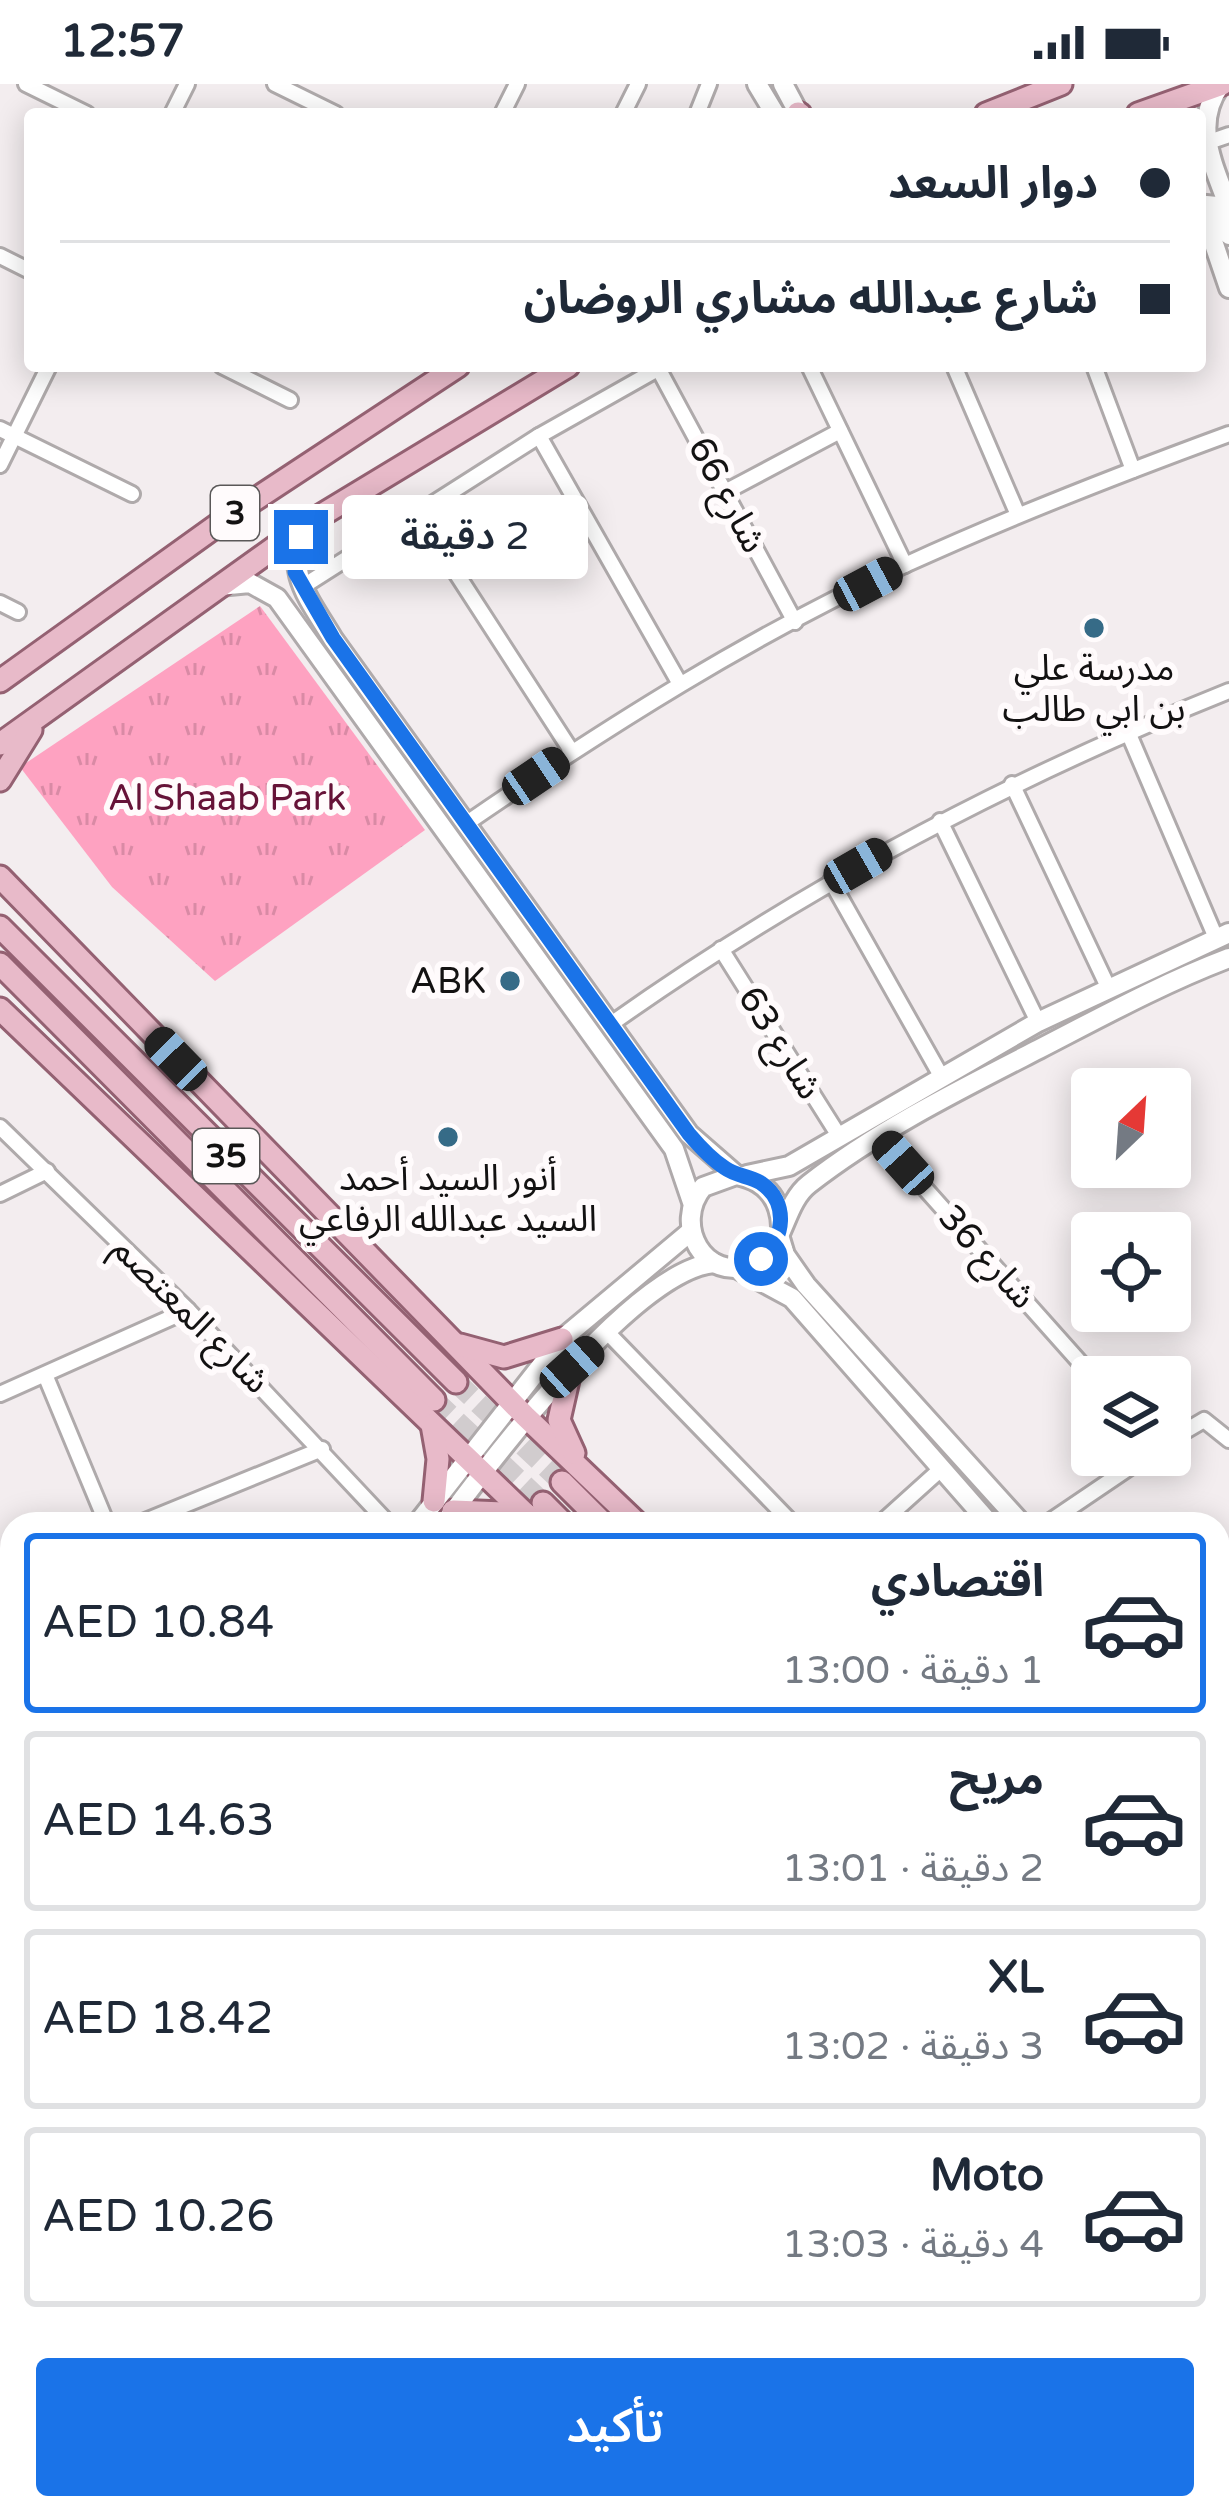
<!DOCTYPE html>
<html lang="ar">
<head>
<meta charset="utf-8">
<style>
  :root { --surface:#fff; --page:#f2f2f3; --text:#1f2937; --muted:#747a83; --line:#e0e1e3; --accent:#1a73e8 }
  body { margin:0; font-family:"Varela Round","Noto Sans Arabic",sans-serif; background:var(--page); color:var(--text); direction:rtl; height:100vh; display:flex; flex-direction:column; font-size:45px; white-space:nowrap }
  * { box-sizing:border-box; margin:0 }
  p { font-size:39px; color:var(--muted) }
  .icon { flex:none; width:66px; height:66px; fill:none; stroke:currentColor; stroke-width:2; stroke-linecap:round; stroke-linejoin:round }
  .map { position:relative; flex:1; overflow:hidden; direction:ltr }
  .side { position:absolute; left:0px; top:1428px; width:1230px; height:1008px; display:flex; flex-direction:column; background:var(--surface); border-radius:36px 36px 0 0; box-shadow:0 6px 30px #0003; direction:rtl }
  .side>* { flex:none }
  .guide { position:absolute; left:24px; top:24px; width:1182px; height:264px; border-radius:12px; box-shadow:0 6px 30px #0003; direction:rtl; display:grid; align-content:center; height:264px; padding:0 36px; background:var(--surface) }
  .needle { width:78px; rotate:25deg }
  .buttons { position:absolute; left:1071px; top:984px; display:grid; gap:24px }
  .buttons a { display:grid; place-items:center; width:120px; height:120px; border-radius:12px; background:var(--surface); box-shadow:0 6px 30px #0003; font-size:60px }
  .end { position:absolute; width:54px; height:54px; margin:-27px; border:15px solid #1a73e8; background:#fff; box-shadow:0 0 0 6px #fff }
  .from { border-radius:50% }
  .bubble { position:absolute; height:84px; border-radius:12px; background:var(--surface); box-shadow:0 6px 30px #0003; font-size:39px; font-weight:600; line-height:84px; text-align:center; direction:rtl }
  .car { position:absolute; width:36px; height:72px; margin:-36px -18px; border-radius:15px; box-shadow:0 0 9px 3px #0007; background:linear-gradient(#222 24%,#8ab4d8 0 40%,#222 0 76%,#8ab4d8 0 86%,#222 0) }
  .guide b { display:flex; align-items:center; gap:42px; height:114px; font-size:45px }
  .guide b+b { border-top:3px solid var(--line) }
  .guide i { width:30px; height:30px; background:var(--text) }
  ul { padding:21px 0 0; list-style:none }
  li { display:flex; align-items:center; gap:36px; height:180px; margin:0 24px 18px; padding:0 12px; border:6px solid var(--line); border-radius:12px }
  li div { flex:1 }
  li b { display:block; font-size:45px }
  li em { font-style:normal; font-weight:600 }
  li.on { border-color:var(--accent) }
  li>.icon { width:108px; height:108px; stroke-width:1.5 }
  .primary-button { display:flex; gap:24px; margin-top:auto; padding:24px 36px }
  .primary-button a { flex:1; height:138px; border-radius:12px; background:var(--accent); color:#fff; font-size:48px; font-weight:600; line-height:138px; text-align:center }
  .status { display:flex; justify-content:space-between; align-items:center; height:84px; padding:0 60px; background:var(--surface); direction:ltr }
  .status svg { height:33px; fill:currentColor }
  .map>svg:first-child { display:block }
</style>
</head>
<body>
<div class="status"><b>12:57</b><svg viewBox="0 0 49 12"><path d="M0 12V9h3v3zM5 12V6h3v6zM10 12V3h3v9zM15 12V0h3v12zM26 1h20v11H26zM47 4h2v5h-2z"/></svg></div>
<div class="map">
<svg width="1229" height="2436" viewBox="0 0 1229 2436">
  <defs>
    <pattern id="grass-tufts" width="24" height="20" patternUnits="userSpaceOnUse" patternTransform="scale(3)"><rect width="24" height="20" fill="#fea2c1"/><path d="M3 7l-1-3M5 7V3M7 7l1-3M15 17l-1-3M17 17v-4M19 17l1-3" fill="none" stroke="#d98aa5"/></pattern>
  </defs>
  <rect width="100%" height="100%" fill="#f3edef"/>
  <polygon fill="url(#grass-tufts)" points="260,522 425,746 215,897 112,803 20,683"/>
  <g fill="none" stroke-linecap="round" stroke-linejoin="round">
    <g stroke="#d1ccce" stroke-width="21" stroke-dasharray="21 10" stroke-linecap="butt">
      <polyline points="456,1298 562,1398"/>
      <polyline points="434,1316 543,1419"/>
    </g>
    <g stroke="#afaaab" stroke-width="20">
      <g id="street">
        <polyline points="26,0 87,30"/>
        <polyline points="275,0 336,30"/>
        <polyline points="172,30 187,0"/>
        <polyline points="502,30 517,0"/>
        <polyline points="623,30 638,0"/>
        <polyline points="697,30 709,0"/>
        <polyline points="1206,59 1229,51"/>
        <polyline points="0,172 30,187"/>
        <polyline points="222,282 290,316"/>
        <polyline points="809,282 905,481"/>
        <polyline points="954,282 1018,431"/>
        <polyline points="1094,282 1133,386"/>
        <polyline points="658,284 795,538"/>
        <polyline points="0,345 132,410"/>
        <polyline points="539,352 680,600"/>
        <polyline points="0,381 49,282"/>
        <polyline points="725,408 840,347"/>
        <polyline points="416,427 572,668"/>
        <polyline points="302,503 539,352 663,282"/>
        <polyline points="0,519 18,528"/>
        <polyline points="1128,648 1216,854"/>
        <polyline points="1012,700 1108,903"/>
        <polyline points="940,737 1038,938"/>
        <path d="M467,739C607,643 752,551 907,480C1012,432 1120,390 1229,350"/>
        <polyline points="831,797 940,990"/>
        <polyline points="721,865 839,1052"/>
        <path d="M611,940C804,803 1009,695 1229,607"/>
        <polyline points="0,1043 188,1226 389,1440"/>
        <polyline points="880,1054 1093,1293"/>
        <polyline points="0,1110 47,1087"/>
        <polyline points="609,1250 793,1440"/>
        <polyline points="46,1293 107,1440"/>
        <polyline points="0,1310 188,1226"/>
        <polyline points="1170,1356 1204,1336 1229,1356"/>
        <polyline points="138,1440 322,1365"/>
        <polyline points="880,1440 941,1385"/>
        <polyline points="1046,1440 1148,1371"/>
        <polyline points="1218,1475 1229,1465"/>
        <polyline points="0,1497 12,1492"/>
        <polyline points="1218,1626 1229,1619"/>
        <polyline points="1218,1862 1229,1872"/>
        <polyline points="0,2072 12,2071"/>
        <polyline points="1218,2262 1229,2273"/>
        <polyline points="359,2424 362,2436"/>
        <polyline points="404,2436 453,2424"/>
      </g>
    </g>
    <g stroke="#afaaab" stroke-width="24">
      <g id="secondary">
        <polyline points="757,0 775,30"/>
        <polyline points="783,0 799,30"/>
        <path d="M1221,0C1191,41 1214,81 1229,124"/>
        <polyline points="1200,119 1229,204"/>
        <polyline points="1206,121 1217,122 1229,151"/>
        <path d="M308,442C281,485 310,516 333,555L689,1050L736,1091"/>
        <polyline points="219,502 250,499 277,514 674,1065 692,1118"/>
        <polyline points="747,1091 789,1082 1038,938 1229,849"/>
        <path d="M781,1142C780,1113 764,1096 736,1091L703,1103C672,1140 704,1200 753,1180C785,1167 782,1121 809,1100C878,1046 961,1005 1039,965C1101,933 1163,899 1229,874"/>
        <polyline points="779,1151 785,1171 806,1201 1022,1440"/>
        <polyline points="738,1185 792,1214 990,1440"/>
        <polyline points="417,1440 562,1255 690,1148"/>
        <path d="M444,1440C492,1375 635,1186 714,1179"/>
        <polyline points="0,1621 12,1617"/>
        <polyline points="0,1643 12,1639"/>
        <polyline points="1218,1662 1229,1675"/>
        <polyline points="1218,1696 1229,1708"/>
        <polyline points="0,2178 12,2209"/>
        <polyline points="0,2239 12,2270"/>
        <polyline points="91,2424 96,2436"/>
        <polyline points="619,2424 625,2436"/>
        <polyline points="639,2424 645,2436"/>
        <polyline points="34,2436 71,2436"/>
      </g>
    </g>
    <g stroke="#946172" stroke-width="27">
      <g id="primary">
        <polyline points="798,29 800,30"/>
        <polyline points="986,30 1061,0"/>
        <polyline points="1138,30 1222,0"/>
        <polyline points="0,597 230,432 458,282"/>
        <polyline points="0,660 310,438 568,282"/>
        <polyline points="0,696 31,646"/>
        <polyline points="0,793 525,1332 638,1440"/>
        <polyline points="0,843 456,1298"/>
        <polyline points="0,880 434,1316"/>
        <polyline points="0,925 536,1440"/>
        <polyline points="460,1261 504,1273 562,1255"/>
        <polyline points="571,1283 559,1336 574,1369"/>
        <polyline points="432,1341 438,1375 434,1417"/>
        <polyline points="562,1398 604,1440"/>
        <polyline points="543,1419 564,1440"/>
        <polyline points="453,1427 526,1430"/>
        <polyline points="1218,2040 1229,2051"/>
        <polyline points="1218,2093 1229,2104"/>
      </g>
    </g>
    <use href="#street" stroke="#fff" stroke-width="14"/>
    <use href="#secondary" stroke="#fff" stroke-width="18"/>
    <use href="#primary" stroke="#e8bac9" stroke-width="21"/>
  </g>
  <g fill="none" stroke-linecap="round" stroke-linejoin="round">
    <path stroke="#1a73e8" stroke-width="15" d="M301,453L295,488L333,554L689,1050C700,1063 711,1075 725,1084C736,1092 750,1092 761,1099C789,1118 785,1155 761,1175"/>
  </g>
  <g fill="#366b87" stroke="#fffbfc" stroke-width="4.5">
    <circle cx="1094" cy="544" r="12"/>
    <circle cx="510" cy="897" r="12"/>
    <circle cx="448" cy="1053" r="12"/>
  </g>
  <g text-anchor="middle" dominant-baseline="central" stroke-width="12" stroke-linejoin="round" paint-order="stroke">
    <g fill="#fffbfc" stroke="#5a5858" stroke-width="3">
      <rect x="211" y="402" width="48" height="54" rx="9"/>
      <rect x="193" y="1045" width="66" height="54" rx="9"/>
    </g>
    <g font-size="33" font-weight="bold" fill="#131212">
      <text x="235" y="429">3</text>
      <text x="226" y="1072">35</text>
    </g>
    <g font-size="36" fill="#131212" stroke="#fffbfc">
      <text transform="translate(727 411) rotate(62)">شارع 66</text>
      <text transform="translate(780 959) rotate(58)">شارع 63</text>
      <text transform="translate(987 1173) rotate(48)">شارع 36</text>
      <text transform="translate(191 1231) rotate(45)">شارع المعتصم</text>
    </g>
    <g font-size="36" fill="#131212" stroke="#fffbfc">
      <text x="1094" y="584">مدرسة علي<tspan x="1094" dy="41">بن ابي طالب</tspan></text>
      <text x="486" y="897" text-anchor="end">ABK</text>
      <text x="448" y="1094">أنور السيد أحمد<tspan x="448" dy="41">السيد عبدالله الرفاعي</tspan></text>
    </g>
    <g font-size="36" fill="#661338" stroke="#fffbfc">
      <text x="227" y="714">Al Shaab Park</text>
    </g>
  </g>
</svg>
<div class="buttons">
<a><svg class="needle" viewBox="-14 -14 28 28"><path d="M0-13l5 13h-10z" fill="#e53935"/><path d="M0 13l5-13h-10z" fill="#747a83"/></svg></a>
<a><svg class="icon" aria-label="locate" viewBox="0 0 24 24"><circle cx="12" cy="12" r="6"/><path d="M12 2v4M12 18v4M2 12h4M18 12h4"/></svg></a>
<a><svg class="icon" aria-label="layers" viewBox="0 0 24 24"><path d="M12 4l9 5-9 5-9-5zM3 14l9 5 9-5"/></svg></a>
</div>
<i class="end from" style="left:761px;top:1175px"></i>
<i class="end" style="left:301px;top:453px"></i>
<div class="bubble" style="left:342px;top:411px;width:246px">2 دقيقة</div>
<i class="car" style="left:868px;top:500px;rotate:62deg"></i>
<i class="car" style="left:536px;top:692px;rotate:56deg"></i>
<i class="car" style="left:858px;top:782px;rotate:60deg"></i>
<i class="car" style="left:176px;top:975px;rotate:316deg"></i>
<i class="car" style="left:903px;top:1079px;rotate:318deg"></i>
<i class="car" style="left:572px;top:1283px;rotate:48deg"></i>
<div class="guide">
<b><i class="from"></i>دوار السعد</b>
<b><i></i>شارع عبدالله مشاري الروضان</b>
</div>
<section class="side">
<ul>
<li class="on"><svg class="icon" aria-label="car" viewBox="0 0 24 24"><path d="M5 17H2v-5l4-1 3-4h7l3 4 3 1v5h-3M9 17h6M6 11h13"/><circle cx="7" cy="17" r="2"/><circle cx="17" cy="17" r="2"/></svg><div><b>اقتصادي</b><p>1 دقيقة · 13:00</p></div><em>AED 10.84</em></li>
<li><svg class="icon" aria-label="car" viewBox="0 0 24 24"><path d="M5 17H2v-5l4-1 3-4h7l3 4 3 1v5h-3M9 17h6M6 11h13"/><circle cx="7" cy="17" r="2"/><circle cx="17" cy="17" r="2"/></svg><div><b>مريح</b><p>2 دقيقة · 13:01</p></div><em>AED 14.63</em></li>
<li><svg class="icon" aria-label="car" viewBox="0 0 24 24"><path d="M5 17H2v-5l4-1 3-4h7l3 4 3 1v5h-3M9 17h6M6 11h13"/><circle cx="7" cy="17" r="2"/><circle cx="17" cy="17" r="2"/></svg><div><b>XL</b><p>3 دقيقة · 13:02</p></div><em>AED 18.42</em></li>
<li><svg class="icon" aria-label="car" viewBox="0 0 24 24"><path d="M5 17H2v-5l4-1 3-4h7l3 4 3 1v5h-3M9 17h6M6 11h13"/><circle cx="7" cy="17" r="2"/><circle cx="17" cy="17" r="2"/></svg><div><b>Moto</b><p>4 دقيقة · 13:03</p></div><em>AED 10.26</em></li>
</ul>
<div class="primary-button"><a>تأكيد</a></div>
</section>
</div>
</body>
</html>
